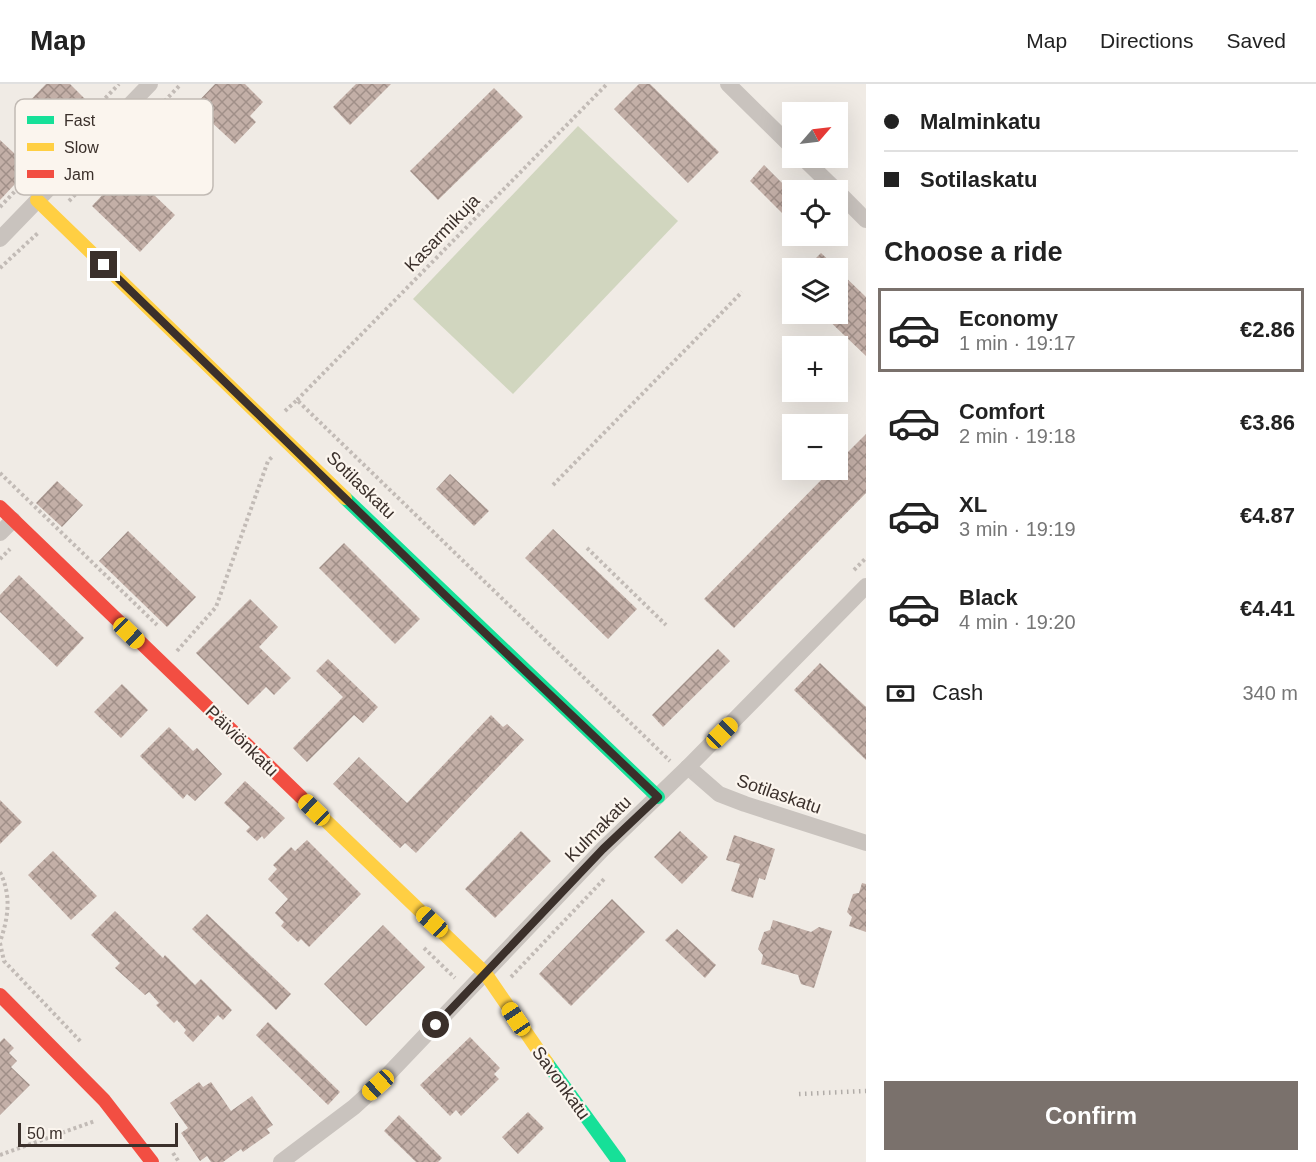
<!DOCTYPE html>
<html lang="en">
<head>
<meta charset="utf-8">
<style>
  :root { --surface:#fff; --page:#f6f6f6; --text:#222; --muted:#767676; --line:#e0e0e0; --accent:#7a716c }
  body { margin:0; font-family:Helvetica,sans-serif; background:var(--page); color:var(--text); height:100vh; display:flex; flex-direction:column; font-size:22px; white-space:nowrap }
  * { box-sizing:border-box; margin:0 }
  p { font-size:20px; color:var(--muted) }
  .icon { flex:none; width:33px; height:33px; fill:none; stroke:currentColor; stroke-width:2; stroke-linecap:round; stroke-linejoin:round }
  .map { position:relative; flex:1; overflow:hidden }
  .side { display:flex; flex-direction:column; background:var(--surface); width:450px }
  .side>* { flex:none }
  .hud { display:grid; align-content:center; height:132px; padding:0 18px; background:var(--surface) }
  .needle { width:39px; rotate:62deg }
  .controls { position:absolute; left:782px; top:18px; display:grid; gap:12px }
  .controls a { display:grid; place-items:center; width:66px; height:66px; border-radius:0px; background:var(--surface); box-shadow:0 6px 24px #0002; font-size:30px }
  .scale { position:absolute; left:18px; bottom:15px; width:160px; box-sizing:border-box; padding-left:6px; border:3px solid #3b302b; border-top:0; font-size:16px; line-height:21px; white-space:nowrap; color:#3b302b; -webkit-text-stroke:4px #fbf5ee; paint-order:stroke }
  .end { position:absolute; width:27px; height:27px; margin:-14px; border:8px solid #3b302b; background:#fff; box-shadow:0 0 0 3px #fff }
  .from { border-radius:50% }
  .car { position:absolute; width:18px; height:36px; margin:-18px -9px; border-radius:8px; box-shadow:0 0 4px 2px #0007; background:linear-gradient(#f5c518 24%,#345 0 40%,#f5c518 0 76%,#345 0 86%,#f5c518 0) }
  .hud b { display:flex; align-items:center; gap:21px; height:57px; font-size:22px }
  .hud b+b { border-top:2px solid var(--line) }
  .hud i { width:15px; height:15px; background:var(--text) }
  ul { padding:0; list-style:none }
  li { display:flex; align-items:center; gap:18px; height:84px; margin:0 12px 9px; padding:0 6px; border:3px solid transparent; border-radius:0px }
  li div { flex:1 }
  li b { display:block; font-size:22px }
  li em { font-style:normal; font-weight:800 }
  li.active { border-color:var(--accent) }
  li>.icon { width:54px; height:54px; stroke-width:1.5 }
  h2 { padding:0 18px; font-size:27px; line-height:72px }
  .pay { display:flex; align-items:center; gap:15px; height:66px; padding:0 18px; font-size:22px }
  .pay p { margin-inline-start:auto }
  .cta { display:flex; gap:12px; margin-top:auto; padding:12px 18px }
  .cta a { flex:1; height:69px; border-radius:0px; background:var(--accent); color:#fff; font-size:24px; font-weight:800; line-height:69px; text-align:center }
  header { display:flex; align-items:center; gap:36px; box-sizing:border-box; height:84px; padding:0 30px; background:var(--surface); border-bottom:2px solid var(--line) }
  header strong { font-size:28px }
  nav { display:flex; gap:33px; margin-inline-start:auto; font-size:21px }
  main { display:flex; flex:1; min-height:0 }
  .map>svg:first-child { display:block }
</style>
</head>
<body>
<header>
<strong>Map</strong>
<nav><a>Map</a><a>Directions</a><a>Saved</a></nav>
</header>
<main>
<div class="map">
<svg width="866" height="1078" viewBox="0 0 866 1078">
  <defs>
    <pattern id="building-cross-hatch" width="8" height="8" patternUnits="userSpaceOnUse" patternTransform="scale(1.5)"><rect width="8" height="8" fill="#c3afa7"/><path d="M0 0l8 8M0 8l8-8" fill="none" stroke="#a08f88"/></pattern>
  </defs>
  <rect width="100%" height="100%" fill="#f0ebe5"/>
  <polygon fill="#d1d6bf" points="578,42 678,137 513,310 413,215"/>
  <g fill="url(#building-cross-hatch)">
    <polygon points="46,0 70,0 90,20 53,57 21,26"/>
    <polygon points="215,0 245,0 263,18 250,32 256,38 235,60 194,22"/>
    <polygon points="356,0 391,0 350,41 333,23"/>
    <polygon points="639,0 650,0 719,68 688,99 614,25"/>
    <polygon points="494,4 523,33 438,116 410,87"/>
    <polygon points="0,56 30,84 0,116"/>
    <polygon points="764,81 792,109 792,139 750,97"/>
    <polygon points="127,85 175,131 140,168 92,122"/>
    <polygon points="821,169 837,184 806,184"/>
    <polygon points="837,185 866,213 866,272 822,230 837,230"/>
    <polygon points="866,350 866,409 734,544 704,515 831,386 837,386 837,379"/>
    <polygon points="450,390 489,427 474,442 436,405"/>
    <polygon points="57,397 83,421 62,443 36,419"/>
    <polygon points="553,445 637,525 608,555 525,474"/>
    <polygon points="128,447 196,513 167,543 99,477"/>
    <polygon points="344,459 420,535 395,560 319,484"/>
    <polygon points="19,491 84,554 57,583 0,528 0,511"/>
    <polygon points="250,515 278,543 259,563 291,594 274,611 266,603 248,621 196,569"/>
    <polygon points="718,565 730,577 663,643 652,631"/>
    <polygon points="328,575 378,623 363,639 354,631 307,678 293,664 343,613 316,587"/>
    <polygon points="820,579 866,623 866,676 794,606"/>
    <polygon points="122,600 148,626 121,654 94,628"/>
    <polygon points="491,631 503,643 507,640 524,656 416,769 405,759 400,764 333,700 359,673 407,719"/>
    <polygon points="169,643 193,667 197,664 222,690 195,717 187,710 183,715 140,672"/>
    <polygon points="245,697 285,734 264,755 262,752 257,757 246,747 250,743 224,719"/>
    <polygon points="0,716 22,738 0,760"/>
    <polygon points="521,747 551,777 495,834 465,805"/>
    <polygon points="680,747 708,773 682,800 654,773"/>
    <polygon points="734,751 775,765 765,796 759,794 753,814 731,807 740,780 726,776"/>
    <polygon points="307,756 361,810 309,863 301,855 298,858 281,842 284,838 275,829 288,815 268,795 277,785 273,781 291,763 295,767"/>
    <polygon points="53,767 97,812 71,836 28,791"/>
    <polygon points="862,799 866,800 866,848 849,842 852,833 847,828 853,810 859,809"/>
    <polygon points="612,815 645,848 571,922 539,890"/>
    <polygon points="115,827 163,874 165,871 195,901 201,895 232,926 223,936 218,931 193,958 184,949 186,946 177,936 174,939 156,921 159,919 149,908 145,911 115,884 120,879 91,851"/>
    <polygon points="207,830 291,910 276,926 192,845"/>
    <polygon points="773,836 811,848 819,843 832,847 814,904 801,900 798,891 761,880 763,871 758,865 764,848 770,846"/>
    <polygon points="383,841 425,883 366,942 324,900"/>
    <polygon points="677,845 716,881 705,894 665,856"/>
    <polygon points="268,938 340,1008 328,1021 256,951"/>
    <polygon points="470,953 500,984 494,990 499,995 461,1032 456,1026 450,1032 420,1001"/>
    <polygon points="4,954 14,964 9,969 17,977 11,983 30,1001 0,1031 0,958"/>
    <polygon points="199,998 203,1003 211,998 231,1027 252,1012 273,1041 267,1045 270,1049 243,1068 241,1065 223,1078 211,1078 207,1072 200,1077 181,1049 188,1044 170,1019"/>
    <polygon points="528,1028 544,1044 518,1070 502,1053"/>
    <polygon points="399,1031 442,1074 438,1078 416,1078 384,1047"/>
  </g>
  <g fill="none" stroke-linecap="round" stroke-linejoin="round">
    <g stroke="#c2bbb6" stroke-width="4" stroke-dasharray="3 3" stroke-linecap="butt">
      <polyline points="26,96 119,0"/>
      <polyline points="69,117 181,0"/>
      <polyline points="0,123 18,104"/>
      <polyline points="0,184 39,148"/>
      <polyline points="297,316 607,0"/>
      <polyline points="285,327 297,316 670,677"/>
      <polyline points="0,389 157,541"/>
      <polyline points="553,401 742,208"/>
      <polyline points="587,464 666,541"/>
      <polyline points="0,475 10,465"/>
      <polyline points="854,486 866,474"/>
      <polyline points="177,567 216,523 268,377 272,373"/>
      <path d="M0,788C12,813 8,834 0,858"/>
      <polyline points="0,859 4,877 82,959"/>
      <polyline points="424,864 455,894"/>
      <polyline points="511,893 605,794"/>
      <polyline points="173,1069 179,1078"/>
      <polyline points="0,1071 95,1037"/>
    </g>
    <g stroke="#c9c3be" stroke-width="16">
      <polyline points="728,0 792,63"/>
      <polyline points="803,74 836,106"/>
      <polyline points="837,107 866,136"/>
      <polyline points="0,155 150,0"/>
      <polyline points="0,449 13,436"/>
      <polyline points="688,683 719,710 745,720 866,759"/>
      <polyline points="281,1078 354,1023 378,1001 603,765 688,683 866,502"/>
    </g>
    <g stroke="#16e098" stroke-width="14">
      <polyline points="345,414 658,713"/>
      <polyline points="547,979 619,1078"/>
    </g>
    <g stroke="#ffcf43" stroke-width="14">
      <polyline points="37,116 345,414"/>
      <polyline points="301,713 485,889 547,979"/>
    </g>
    <g stroke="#f24e42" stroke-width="14">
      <polyline points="0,423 301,713"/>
      <polyline points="0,911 104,1016 152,1078"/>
    </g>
    <polyline stroke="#b1aca8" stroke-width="4.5" stroke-dasharray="1.5 4.5" stroke-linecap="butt" points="799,1010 866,1007"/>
  </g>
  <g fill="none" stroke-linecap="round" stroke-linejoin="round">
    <polyline stroke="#3b302b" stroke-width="8" points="104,181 446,512 658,713 603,765 436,941"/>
  </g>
  <g text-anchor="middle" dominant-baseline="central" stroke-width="4.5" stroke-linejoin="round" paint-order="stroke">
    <g font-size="18" fill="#3b302b" stroke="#fbf5ee">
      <text transform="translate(442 149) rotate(-46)">Kasarmikuja</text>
      <text transform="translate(361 401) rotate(44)">Sotilaskatu</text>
      <text transform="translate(242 657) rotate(44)">Päiviönkatu</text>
      <text transform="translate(779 710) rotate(19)">Sotilaskatu</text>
      <text transform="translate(598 745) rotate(-45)">Kulmakatu</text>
      <text transform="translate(561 999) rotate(54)">Savonkatu</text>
    </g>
  </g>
  <rect x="15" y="15" width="198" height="96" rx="9" fill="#fbf5ee" stroke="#c1bab4" stroke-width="1.5"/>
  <rect x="27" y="32" width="27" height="8" fill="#16e098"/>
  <rect x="27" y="59" width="27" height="8" fill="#ffcf43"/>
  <rect x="27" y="86" width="27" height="8" fill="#f24e42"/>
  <g font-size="16" fill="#3b302b">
    <text x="64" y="42">Fast</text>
    <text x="64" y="69">Slow</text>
    <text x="64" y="96">Jam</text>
  </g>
</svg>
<div class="controls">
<a><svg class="needle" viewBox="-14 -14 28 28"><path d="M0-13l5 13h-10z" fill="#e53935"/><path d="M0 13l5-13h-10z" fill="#767676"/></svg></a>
<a><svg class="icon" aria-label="locate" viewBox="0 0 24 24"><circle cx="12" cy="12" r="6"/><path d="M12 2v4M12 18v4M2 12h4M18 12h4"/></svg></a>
<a><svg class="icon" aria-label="layers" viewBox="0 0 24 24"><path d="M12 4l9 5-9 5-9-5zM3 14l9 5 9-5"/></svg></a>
<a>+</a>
<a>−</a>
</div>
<div class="scale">50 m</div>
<i class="end from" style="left:436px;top:941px"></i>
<i class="end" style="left:104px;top:181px"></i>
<i class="car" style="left:129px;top:549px;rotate:134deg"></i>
<i class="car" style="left:722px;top:649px;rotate:45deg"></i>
<i class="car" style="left:314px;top:726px;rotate:314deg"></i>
<i class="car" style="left:432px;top:838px;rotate:313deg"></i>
<i class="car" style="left:516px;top:935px;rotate:326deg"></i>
<i class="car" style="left:378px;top:1001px;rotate:228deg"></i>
</div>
<section class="side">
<div class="hud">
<b><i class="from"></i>Malminkatu</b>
<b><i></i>Sotilaskatu</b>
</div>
<h2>Choose a ride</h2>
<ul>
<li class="active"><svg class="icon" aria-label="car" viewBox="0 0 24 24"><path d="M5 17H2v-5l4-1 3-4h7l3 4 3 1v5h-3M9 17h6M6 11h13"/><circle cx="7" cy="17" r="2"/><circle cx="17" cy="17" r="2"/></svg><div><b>Economy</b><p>1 min · 19:17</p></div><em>€2.86</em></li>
<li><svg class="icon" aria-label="car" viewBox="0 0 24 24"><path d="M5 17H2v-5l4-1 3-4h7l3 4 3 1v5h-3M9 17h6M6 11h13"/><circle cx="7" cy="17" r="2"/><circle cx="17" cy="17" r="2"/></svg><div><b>Comfort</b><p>2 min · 19:18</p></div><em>€3.86</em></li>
<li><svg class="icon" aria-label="car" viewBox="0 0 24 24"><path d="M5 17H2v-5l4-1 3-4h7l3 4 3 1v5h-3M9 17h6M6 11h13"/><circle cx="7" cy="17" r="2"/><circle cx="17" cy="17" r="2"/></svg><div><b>XL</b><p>3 min · 19:19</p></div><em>€4.87</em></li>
<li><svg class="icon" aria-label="car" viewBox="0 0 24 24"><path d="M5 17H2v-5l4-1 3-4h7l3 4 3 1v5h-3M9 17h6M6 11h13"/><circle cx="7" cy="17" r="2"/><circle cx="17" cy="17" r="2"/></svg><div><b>Black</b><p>4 min · 19:20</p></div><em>€4.41</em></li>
</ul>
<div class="pay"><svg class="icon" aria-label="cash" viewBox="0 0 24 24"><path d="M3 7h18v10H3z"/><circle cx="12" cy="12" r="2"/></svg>Cash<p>340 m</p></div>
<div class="cta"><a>Confirm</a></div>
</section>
</main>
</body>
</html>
